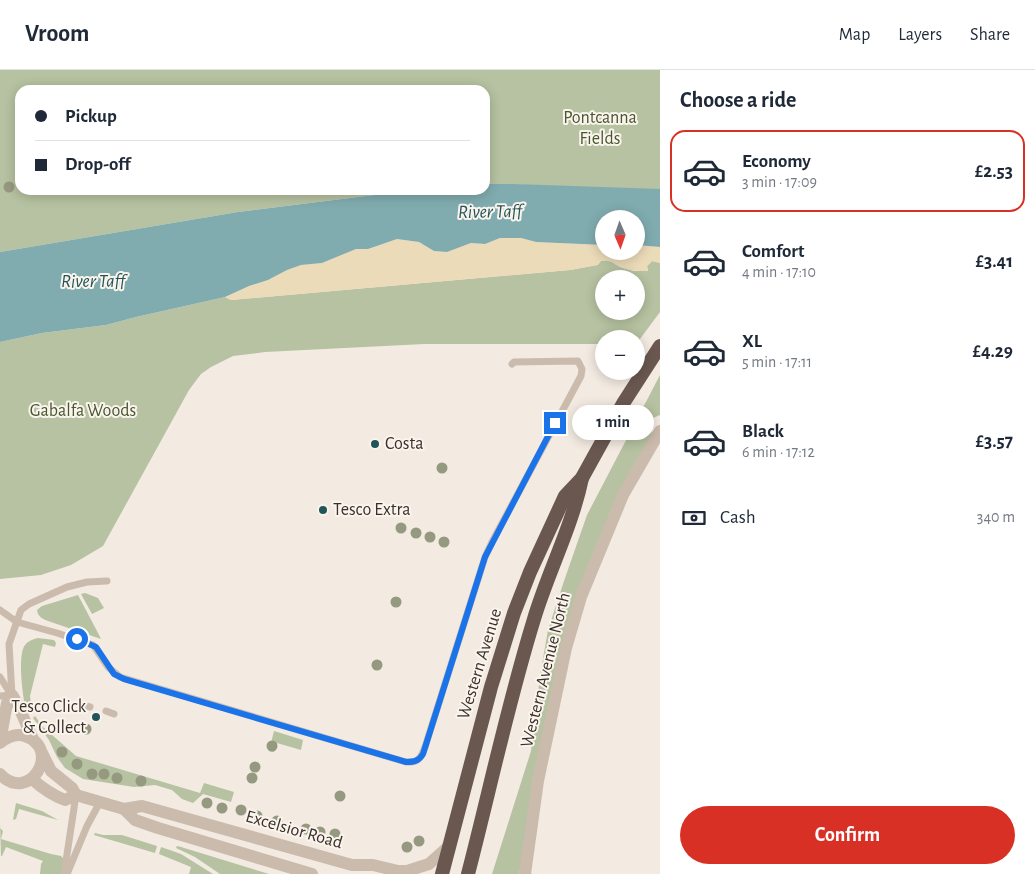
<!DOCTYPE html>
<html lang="en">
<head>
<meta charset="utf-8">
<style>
  :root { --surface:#fff; --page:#f2f2f3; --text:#1f2937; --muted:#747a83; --line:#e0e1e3; --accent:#d93025 }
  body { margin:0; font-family:"Alegreya Sans",sans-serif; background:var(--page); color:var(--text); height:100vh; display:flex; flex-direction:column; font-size:19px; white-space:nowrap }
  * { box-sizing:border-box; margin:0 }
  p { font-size:16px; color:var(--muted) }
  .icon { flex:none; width:28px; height:28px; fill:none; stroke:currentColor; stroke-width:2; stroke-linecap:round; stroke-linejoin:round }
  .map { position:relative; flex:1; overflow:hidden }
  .panel { display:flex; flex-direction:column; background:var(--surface); width:375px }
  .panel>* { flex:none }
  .top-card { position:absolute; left:15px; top:15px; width:475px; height:110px; border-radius:15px; box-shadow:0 2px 12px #0003; display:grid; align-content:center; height:110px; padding:0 20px; background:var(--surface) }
  .needle { width:32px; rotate:178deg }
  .buttons { position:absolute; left:595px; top:140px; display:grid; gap:10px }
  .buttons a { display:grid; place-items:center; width:50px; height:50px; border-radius:50%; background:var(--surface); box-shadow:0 2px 12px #0003; font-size:25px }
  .end { position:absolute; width:22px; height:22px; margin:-11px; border:6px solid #1a73e8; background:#fff; box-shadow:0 0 0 2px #fff }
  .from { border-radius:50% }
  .bubble { position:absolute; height:35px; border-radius:18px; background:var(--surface); box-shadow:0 2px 12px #0003; font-size:16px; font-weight:700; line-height:35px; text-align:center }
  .top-card b { display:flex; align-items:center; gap:18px; height:48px; font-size:19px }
  .top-card b+b { border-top:1px solid var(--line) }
  .top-card i { width:12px; height:12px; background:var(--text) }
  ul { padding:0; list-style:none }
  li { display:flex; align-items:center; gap:15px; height:82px; margin:0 10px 8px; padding:0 10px; border:2px solid transparent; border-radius:15px }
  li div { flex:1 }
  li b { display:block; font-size:19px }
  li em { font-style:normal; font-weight:700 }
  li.active { border-color:var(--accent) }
  li>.icon { width:45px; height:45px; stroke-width:1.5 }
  h2 { padding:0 20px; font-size:22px; line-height:60px }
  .pay { display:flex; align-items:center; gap:12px; height:55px; padding:0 20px; font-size:19px }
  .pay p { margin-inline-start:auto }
  .action { display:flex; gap:10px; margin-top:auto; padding:10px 20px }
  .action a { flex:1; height:58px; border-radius:30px; background:var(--accent); color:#fff; font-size:20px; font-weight:700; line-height:58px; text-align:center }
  header { display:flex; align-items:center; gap:30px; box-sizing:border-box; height:70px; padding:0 25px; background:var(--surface); border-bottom:1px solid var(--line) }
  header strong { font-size:24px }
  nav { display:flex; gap:28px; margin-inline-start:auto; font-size:18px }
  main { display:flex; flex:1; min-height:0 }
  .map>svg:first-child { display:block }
</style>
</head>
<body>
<header>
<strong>Vroom</strong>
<nav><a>Map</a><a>Layers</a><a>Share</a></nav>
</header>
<main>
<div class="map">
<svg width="660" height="804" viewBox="0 0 660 804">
  <rect width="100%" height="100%" fill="#f3eae1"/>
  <g fill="#b6c2a1" fill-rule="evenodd">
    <polygon points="0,0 660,0 660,127 515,114 485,114 485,20 20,20 20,120 414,120 238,142 0,182"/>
    <path d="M610,190L620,197L634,201H648L647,196L652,191L660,193V242L637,273L636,269H604V274H424L265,282L233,286L211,297L201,304L189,320L103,476L71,495L41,505L0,509V272L42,263L106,255L136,247L225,227L231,230L570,200L597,195L601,191ZM604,209H636V241H604Z"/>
    <polygon points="660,305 660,345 653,348 651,372 584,519 519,804 492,804 531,681 540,606 548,560 564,511 587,445"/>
    <polygon points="85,523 98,528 104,538 92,544 81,524"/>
    <path d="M78,525L98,563L101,569L48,551C43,549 38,547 37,540L42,536Z"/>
    <path d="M38,568L54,570L56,573L55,577L43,574L30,626L32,640L26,641C23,628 17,585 25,575C28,571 33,569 38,568Z"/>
    <polygon points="35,646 43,657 76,686 200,723 204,713 234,722 231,732 203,724 193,733 182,729 172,720 155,715 134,717 83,709 65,698 57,687 49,670 33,648"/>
    <polygon points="274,661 303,670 301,680 277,673 274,682 269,681"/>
    <polygon points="16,733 42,741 58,750 19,739 16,749 13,750"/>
    <polygon points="0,753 0,758 3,761 1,769 51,784 61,786 64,789 63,804 40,804 41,794 43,791 6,777 2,786 1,786"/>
    <polygon points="95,763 103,765 122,765 157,776 155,783 94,765"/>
    <polygon points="177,776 181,777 269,804 220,804 195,787 176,778"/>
    <polygon points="161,777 181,784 213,804 189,804 191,797 159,784"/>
  </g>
  <path fill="#ecdbb9" d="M500,168H521L536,172L604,175V181H636V175L660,177V193L652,191L647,196L648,201C639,201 632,201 623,198C613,195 614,190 601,191L598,195L570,200L231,230L225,227L249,216L268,210L287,200L301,195L322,193L356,179H368L397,169L419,172L434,181L447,182L471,173L485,174Z"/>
  <polygon fill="#80acaf" points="485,114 515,114 660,119 660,177 636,175 636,149 604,149 604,175 536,172 521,168 500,168 485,174 471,173 447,182 434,181 419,172 397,169 368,179 356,179 322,193 301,195 287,200 268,210 249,216 225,227 136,247 106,255 42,263 0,272 0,182 238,142 414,120 485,120"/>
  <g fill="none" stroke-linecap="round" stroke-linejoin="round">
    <g stroke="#cbbbad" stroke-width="7">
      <path d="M0,540L17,552L57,563L93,575L108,597L120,607L406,692C418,693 421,688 425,677L485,487L492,472L581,306L582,299L578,291L514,292L512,294"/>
      <polyline points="0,607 10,623"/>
      <polyline points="12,625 9,574 21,540 29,534 67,517 87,512 107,511"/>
      <polyline points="0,626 12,625"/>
      <polyline points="82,635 90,637"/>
      <polyline points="106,641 114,644"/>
      <polyline points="64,804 76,725"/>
      <polyline points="67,804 87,756 100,732"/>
    </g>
    <g stroke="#cbbbad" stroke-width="12">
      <path d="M0,672L7,633L12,625C20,636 27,658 34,671"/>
      <path d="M0,673C7,667 16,663 25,666C63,679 29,735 0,704"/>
      <polyline points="42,683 51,701 72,718 76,725"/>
      <path d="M32,709C42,718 52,725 65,730L76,725L124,739L142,736L352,795H373L398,801H407L429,794L448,777"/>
      <polyline points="124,739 135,750 158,758 312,804"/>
      <polyline points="525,804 538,711 566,578 581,527 623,425 660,361"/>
    </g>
    <g stroke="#6a5850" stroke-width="14">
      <polyline points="442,804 491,617 514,543 530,502 565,426 582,408 624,332 660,276"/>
      <path d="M468,804C490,719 508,633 534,549C548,502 572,457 582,408"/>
    </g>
  </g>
  <g fill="#959980">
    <circle cx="9" cy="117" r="5.5"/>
    <circle cx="442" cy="398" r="5.5"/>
    <circle cx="401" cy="458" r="5.5"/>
    <circle cx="416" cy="463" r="5.5"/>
    <circle cx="430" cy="467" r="5.5"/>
    <circle cx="444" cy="472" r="5.5"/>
    <circle cx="396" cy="532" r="5.5"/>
    <circle cx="377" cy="595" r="5.5"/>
    <circle cx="86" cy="659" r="5.5"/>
    <circle cx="272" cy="676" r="5.5"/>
    <circle cx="62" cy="682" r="5.5"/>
    <circle cx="77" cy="694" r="5.5"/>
    <circle cx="255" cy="697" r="5.5"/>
    <circle cx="92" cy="704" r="5.5"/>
    <circle cx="104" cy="704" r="5.5"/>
    <circle cx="117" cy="708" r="5.5"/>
    <circle cx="252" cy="708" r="5.5"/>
    <circle cx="141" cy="711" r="5.5"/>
    <circle cx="340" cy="726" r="5.5"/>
    <circle cx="207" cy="733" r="5.5"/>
    <circle cx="222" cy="738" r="5.5"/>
    <circle cx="241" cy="740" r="5.5"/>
    <circle cx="257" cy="746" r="5.5"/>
    <circle cx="277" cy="751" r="5.5"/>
    <circle cx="306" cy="759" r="5.5"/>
    <circle cx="320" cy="762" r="5.5"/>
    <circle cx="335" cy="764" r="5.5"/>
    <circle cx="419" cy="771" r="5.5"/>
    <circle cx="407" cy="777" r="5.5"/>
  </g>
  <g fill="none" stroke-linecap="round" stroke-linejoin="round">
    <path stroke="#1a73e8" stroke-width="6" d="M77,569L96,577L114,604L124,609L406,692C414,692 419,691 423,684L485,487L555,353"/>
  </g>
  <g fill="#22555a" stroke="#faf4ed" stroke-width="2">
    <circle cx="375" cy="374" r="5"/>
    <circle cx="323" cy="440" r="5"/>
    <circle cx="96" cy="647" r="5"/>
  </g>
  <g text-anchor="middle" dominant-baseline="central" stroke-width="4" stroke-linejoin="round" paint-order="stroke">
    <g font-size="18" fill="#485730" stroke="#faf4ed">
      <text x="600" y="48">Pontcanna<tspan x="600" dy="21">Fields</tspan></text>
      <text x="83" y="341">Gabalfa Woods</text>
    </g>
    <g font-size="18" fill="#39302b" stroke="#faf4ed" text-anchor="start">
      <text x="385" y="374">Costa</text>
      <text x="333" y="440">Tesco Extra</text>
      <text x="86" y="637" text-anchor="end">Tesco Click<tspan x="86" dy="21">&amp; Collect</tspan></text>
    </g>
    <g font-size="18" fill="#39302b" stroke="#faf4ed">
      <text transform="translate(480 594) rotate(-73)">Western Avenue</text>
      <text transform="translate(546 600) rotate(-76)">Western Avenue North</text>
      <text transform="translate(294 760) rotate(16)">Excelsior Road</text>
    </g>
    <g font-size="19" font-style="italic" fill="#22555a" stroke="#faf4ed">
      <text transform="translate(490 142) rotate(-1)">River Taff</text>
      <text x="93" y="211">River Taff</text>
    </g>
  </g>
</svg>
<div class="buttons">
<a><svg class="needle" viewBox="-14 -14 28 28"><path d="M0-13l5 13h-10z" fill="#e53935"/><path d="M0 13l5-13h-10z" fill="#747a83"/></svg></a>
<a>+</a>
<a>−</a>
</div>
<i class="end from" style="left:77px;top:569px"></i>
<i class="end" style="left:555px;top:353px"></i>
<div class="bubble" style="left:572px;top:335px;width:82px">1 min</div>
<div class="top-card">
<b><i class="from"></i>Pickup</b>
<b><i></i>Drop-off</b>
</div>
</div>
<section class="panel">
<h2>Choose a ride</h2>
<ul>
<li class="active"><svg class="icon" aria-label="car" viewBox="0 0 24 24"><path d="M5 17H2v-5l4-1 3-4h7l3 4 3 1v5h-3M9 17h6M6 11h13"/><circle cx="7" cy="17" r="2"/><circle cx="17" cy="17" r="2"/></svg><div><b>Economy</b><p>3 min · 17:09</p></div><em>£2.53</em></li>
<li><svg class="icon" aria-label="car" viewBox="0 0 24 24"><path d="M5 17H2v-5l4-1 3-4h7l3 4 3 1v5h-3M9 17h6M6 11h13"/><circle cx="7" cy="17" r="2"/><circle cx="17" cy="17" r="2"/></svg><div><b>Comfort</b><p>4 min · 17:10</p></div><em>£3.41</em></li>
<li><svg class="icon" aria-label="car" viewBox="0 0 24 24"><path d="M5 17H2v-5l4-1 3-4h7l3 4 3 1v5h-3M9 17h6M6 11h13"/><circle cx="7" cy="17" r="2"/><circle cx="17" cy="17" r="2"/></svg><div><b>XL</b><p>5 min · 17:11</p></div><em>£4.29</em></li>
<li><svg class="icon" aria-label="car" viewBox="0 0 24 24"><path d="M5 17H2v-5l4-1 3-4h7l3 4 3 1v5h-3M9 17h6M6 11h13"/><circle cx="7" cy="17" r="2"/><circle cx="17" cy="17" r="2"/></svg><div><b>Black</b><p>6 min · 17:12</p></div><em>£3.57</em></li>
</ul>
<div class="pay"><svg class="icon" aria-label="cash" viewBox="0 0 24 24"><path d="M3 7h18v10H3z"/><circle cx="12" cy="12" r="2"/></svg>Cash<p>340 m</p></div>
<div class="action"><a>Confirm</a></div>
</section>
</main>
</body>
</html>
